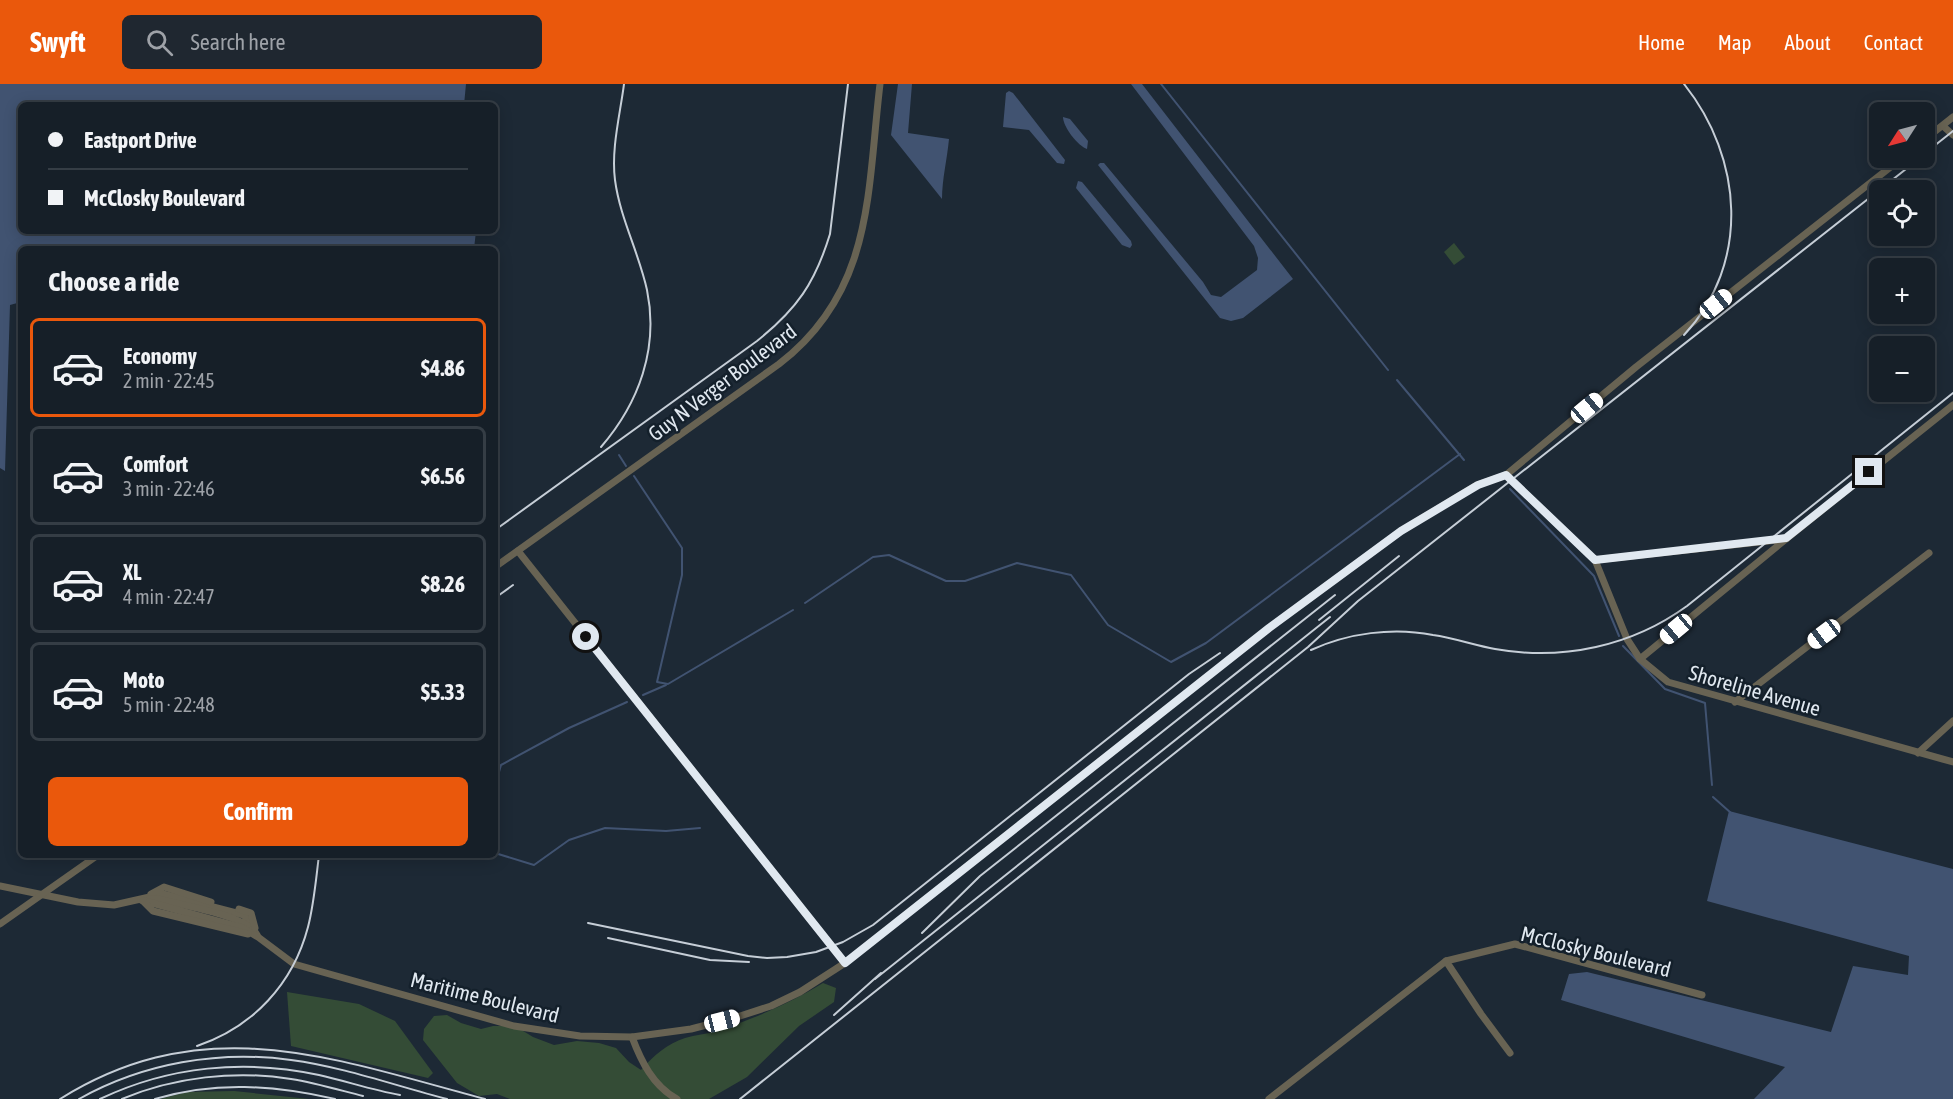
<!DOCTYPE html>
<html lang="en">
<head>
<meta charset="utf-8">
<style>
  :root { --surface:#161f28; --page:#1f2730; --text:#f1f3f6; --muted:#9ea2a8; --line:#353d45; --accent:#ea580c }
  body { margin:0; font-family:"Asap Condensed",sans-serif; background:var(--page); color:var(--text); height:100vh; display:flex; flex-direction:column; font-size:22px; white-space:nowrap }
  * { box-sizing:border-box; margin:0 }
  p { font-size:20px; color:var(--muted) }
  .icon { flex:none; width:33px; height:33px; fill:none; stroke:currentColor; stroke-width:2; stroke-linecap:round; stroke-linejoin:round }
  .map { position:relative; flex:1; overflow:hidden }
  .panel { position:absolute; left:18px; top:162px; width:480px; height:612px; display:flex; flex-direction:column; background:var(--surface); border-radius:9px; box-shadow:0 3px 15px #0003,0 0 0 2px var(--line) }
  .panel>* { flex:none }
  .hud { position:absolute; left:18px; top:18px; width:480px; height:132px; border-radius:9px; box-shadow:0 3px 15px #0003,0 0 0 2px var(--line); display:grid; align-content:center; height:132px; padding:0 30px; background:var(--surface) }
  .needle { width:39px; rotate:234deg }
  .tools { position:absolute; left:1869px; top:18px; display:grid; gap:12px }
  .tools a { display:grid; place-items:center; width:66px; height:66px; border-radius:9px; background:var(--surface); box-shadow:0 3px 15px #0003,0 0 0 2px var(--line); font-size:30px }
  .end { position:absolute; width:27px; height:27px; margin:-14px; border:8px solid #e0e8f0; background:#111; box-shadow:0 0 0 3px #111 }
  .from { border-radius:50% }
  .car { position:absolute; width:18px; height:36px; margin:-18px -9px; border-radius:8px; box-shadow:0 0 4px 2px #0007; background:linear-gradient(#fff 24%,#345 0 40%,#fff 0 76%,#345 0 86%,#fff 0) }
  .hud b { display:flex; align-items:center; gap:21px; height:57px; font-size:22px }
  .hud b+b { border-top:2px solid var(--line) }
  .hud i { width:15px; height:15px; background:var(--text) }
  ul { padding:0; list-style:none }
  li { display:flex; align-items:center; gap:18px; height:99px; margin:0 12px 9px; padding:0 18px; border:3px solid var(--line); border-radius:9px }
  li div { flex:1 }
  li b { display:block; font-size:22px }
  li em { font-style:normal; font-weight:700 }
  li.selected { border-color:var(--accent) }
  li>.icon { width:54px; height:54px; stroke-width:1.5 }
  h2 { padding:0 30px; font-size:27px; line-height:72px }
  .action { display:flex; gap:12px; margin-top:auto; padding:12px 30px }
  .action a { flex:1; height:69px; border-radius:9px; background:var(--accent); color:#fff; font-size:24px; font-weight:700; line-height:69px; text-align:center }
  header { display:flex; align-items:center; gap:36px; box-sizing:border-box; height:84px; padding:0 30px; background:var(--accent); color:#fff }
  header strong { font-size:28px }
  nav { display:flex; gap:33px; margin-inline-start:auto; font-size:21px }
  .search { width:420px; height:54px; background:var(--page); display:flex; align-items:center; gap:15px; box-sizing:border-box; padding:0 21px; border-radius:9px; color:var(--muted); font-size:22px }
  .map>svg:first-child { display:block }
</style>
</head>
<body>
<header>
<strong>Swyft</strong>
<div class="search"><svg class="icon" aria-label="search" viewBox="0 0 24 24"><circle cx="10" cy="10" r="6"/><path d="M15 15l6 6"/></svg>Search here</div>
<nav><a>Home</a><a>Map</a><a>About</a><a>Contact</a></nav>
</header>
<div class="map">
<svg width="1953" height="1015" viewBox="0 0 1953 1015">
  <rect width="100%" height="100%" fill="#1d2935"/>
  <g fill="#344c36">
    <polygon points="1454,159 1465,173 1454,181 1444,168"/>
    <path d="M823,899L836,904L834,918L799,942L747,993L709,1015H510L497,1010L479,1012L457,999L423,956L424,945L434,932L447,931L461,939L481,945L493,942H515L533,953L554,961L577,957L599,959L616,964L629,978L641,986C653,972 667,960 685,954C695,951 707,950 717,947C753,935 791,919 823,899Z"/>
    <polygon points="287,908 359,920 395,937 433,989 428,994 291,962"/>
    <polygon points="234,1007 309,1015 310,1015 160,1015 187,1008"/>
  </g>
  <g fill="#415371">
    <polygon points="0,0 466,0 464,21 21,21 21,147 476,147 474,165 21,165 21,218 10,221 5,387 0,384"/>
    <path d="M898,0H912L908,49L949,55C947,76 942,95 942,115L891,51Z"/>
    <polygon points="1131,0 1142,0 1293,195 1243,234 1231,237 1220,234 1098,81 1100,79 1104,79 1203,198 1211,211 1221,213 1257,186 1258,174 1254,162"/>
    <polygon points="1009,7 1013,9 1065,76 1064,80 1057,79 1029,46 1003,43 1006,9"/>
    <path d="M1063,33L1070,35L1088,57L1087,65C1078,62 1063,43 1063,33Z"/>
    <polygon points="1078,97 1082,98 1131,157 1132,161 1130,164 1122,161 1076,104"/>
    <polygon points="1729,727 1953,785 1953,1015 1754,1015 1785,983 1561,916 1569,890 1587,888 1831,948 1853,882 1908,891 1909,872 1707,817"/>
  </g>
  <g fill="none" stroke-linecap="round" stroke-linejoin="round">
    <g stroke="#415371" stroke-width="2">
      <polyline points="1161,0 1388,286"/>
      <polyline points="1397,296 1464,376"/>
      <polyline points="619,371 626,382"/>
      <polyline points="634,392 682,464 682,491 657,598 668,600 793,526"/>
      <polyline points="1510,405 1594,492 1619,552"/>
      <polyline points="805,519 873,473 889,471 946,497 965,497 1017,479 1071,491 1108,541 1171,578 1206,559 1460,370"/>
      <polyline points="1623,562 1665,605 1705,619 1712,701"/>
      <polyline points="643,611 666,601"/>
      <polyline points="495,702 501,681 569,644 627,618"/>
      <polyline points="1713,713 1731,729"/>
      <polyline points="495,769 534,781 569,756 605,744 666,747 700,744"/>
    </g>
    <g stroke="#686353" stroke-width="7">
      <polyline points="1943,42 1953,51"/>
      <polyline points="1924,56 1953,33"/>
      <polyline points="1506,391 1595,476 1627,555 1640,575 1668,598 1953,678"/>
      <polyline points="518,467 845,879"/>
      <polyline points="1595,476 1786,455"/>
      <path d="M495,483L779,280C874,207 867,108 880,0"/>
      <polyline points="1640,575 1786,455 1953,321"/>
      <polyline points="1735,618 1929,469"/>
      <polyline points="1918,669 1953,637"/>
      <polyline points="0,802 78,818 114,821 163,810 244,831 257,851"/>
      <polyline points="151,810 164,803 211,818"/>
      <path d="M150,815H158C180,821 236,830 250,844"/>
      <polyline points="141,816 243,844 258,853 294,880 514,942 580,952 632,953 691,945 737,933 771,922 800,908 845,879 1269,544 1401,447 1477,401 1506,391 1636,283 1902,74"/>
      <polyline points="143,817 153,827 248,850"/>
      <polyline points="239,825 251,829 255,844"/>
      <polyline points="0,840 98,771"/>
      <path d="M632,953C641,977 653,1002 677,1015"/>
      <polyline points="1510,969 1481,930 1446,877 1515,860 1702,911"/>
      <polyline points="1269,1015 1446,877"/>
    </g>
    <g stroke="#c6ced7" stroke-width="2">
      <polyline points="1924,70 1953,47"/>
      <path d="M1684,251C1751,179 1743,74 1684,0"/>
      <path d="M601,363C639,319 659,264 647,206C639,169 620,134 615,96C611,65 620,31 624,0"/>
      <path d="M495,446L757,257C797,225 815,199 830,150L848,0"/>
      <polyline points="495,514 513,501"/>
      <polyline points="1319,536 1399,472"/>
      <path d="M1311,566C1348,549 1393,543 1433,551C1454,554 1474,561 1495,565C1563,577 1632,562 1687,522L1953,309"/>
      <polyline points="588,839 748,872 767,874 787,873 816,868 843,858 873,841 1189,590 1220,569"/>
      <polyline points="922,849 980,792 1335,511"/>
      <polyline points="608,854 710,876 749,878"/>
      <polyline points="875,895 1330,533"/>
      <polyline points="834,931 881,889"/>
      <path d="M197,962C253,943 293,900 308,843C314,820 316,795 319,771"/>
      <path d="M60,1015C206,924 334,975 485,1015"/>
      <path d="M79,1015C143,979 219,966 291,976C344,983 396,1002 447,1015"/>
      <path d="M100,1015C169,982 245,975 319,991C346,997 372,1006 400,1011"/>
      <path d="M122,1015C174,993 236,986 291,995C316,999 339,1006 363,1012"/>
      <path d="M155,1015C215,997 274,1001 335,1015"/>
      <polyline points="740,1015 1308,563 1358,517 1920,74"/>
    </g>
  </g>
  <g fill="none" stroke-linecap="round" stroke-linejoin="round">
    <polyline stroke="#e0e8f0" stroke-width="8" points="586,553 845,879 1269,544 1401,447 1478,401 1506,391 1595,476 1786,454 1869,388"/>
  </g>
  <g text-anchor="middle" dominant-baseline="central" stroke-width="5" stroke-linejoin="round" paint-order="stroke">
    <g font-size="21" fill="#e0e8f0" stroke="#14202b">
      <text transform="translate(722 298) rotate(-37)">Guy N Verger Boulevard</text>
      <text transform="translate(1755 606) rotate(16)">Shoreline Avenue</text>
      <text transform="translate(1596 867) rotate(14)">McClosky Boulevard</text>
      <text transform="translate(485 913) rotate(14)">Maritime Boulevard</text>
    </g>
  </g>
</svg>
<div class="tools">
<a><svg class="needle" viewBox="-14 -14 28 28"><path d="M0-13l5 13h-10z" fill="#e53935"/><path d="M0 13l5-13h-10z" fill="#9ea2a8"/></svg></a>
<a><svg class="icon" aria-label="locate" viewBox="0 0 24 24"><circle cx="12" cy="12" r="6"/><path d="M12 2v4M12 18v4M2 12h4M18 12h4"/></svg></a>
<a>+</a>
<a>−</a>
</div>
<i class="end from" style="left:586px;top:553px"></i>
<i class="end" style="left:1869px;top:388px"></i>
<i class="car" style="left:1716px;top:220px;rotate:51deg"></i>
<i class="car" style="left:1587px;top:324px;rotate:50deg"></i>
<i class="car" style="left:1676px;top:545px;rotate:230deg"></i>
<i class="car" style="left:1824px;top:550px;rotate:233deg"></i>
<i class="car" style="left:722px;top:937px;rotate:76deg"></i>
<div class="hud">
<b><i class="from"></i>Eastport Drive</b>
<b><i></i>McClosky Boulevard</b>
</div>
<section class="panel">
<h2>Choose a ride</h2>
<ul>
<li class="selected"><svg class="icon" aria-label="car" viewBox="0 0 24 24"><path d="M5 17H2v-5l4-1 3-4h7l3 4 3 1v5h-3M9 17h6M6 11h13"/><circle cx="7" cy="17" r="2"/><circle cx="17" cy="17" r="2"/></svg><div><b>Economy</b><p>2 min · 22:45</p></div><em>$4.86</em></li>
<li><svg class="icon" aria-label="car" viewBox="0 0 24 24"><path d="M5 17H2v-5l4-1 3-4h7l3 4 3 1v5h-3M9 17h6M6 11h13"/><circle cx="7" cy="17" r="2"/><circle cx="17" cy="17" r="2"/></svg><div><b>Comfort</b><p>3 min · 22:46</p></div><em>$6.56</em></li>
<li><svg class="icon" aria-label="car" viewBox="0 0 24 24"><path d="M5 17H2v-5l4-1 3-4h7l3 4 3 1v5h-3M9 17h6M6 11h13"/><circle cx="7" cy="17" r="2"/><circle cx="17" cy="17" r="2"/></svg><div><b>XL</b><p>4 min · 22:47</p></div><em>$8.26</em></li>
<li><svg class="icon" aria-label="car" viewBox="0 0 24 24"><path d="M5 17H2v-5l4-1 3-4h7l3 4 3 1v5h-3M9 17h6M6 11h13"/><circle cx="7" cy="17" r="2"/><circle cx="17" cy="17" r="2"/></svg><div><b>Moto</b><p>5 min · 22:48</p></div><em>$5.33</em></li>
</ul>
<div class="action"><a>Confirm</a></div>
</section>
</div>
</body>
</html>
